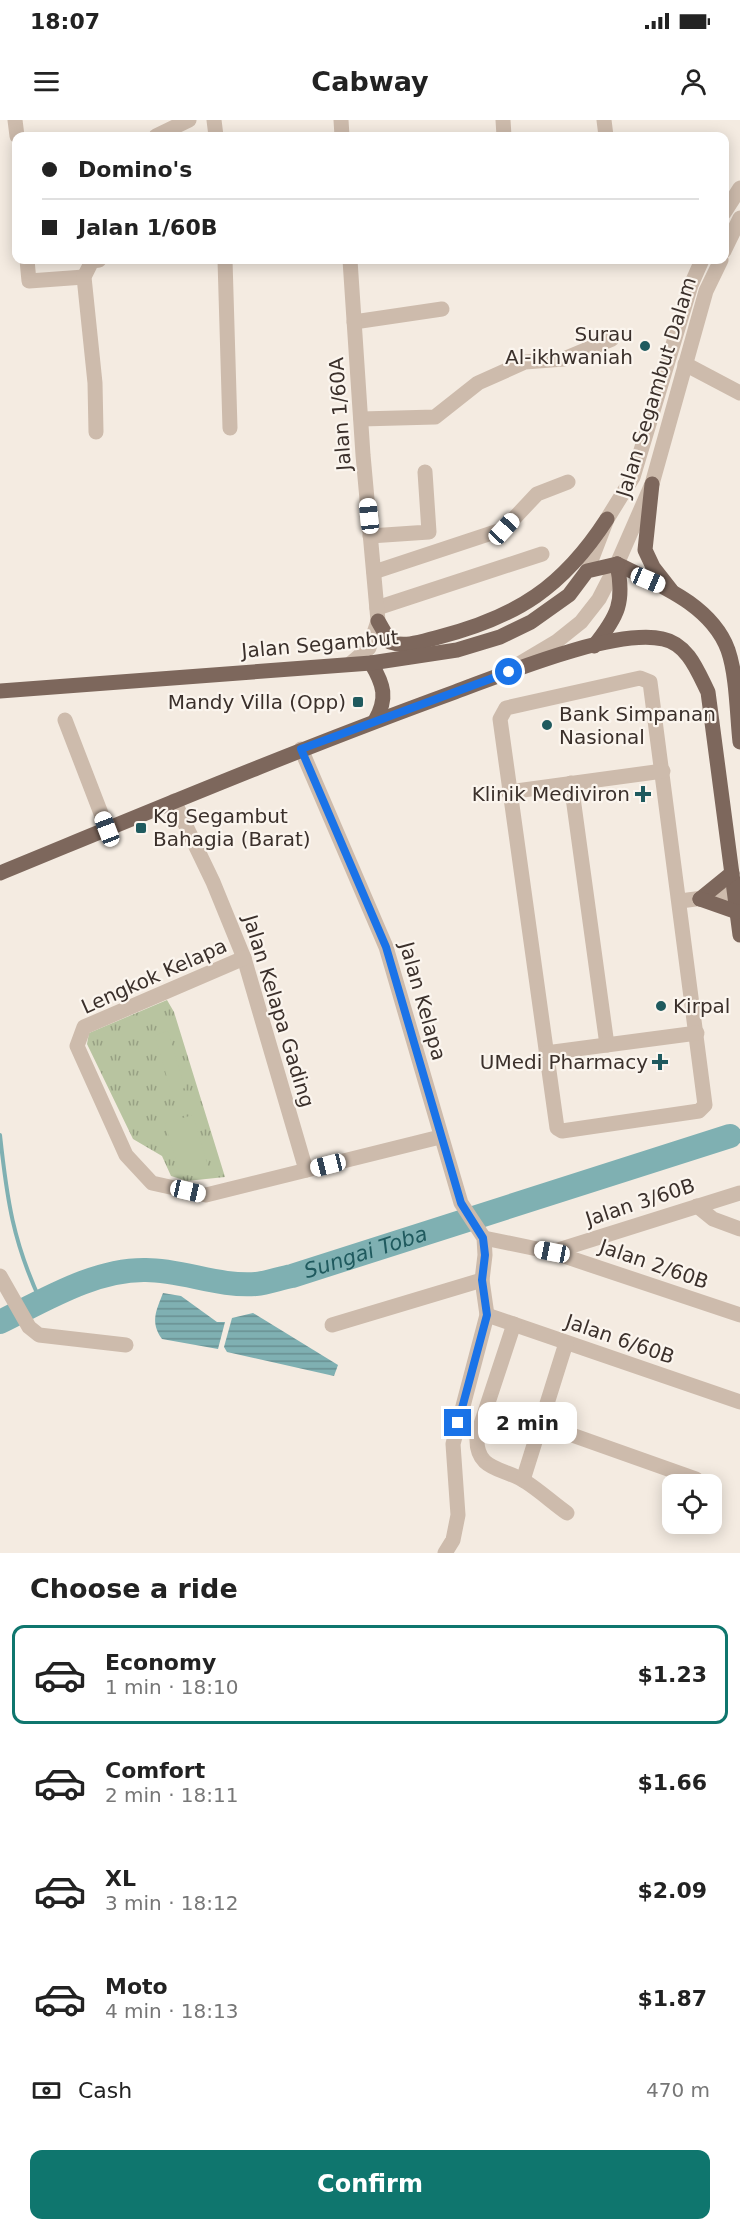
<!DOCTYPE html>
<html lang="en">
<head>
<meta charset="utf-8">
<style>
  :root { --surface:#fff; --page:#f6f6f6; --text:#222; --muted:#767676; --line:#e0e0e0; --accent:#0f766e }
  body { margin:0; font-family:"DejaVu Sans",sans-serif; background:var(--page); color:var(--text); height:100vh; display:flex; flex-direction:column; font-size:22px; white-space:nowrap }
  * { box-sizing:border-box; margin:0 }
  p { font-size:20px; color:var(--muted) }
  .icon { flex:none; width:33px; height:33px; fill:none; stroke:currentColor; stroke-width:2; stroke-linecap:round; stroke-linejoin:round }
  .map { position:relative; height:1433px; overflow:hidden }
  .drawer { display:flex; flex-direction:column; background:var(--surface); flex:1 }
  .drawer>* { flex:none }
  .guide { position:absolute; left:12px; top:12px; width:717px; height:132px; border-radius:12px; box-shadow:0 3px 15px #0003; display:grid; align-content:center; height:132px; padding:0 30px; background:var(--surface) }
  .controls { position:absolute; left:662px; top:1354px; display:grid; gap:12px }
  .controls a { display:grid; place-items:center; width:60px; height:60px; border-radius:12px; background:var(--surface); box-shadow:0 3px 15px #0003; font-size:30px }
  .end { position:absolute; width:27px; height:27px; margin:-14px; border:8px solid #1a73e8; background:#fff; box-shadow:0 0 0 3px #fff }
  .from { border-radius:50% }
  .bubble { position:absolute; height:42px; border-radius:12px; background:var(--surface); box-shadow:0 3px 15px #0003; font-size:20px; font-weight:700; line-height:42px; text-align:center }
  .car { position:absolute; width:18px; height:36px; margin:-18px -9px; border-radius:8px; box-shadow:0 0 4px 2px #0007; background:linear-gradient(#fff 24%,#345 0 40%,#fff 0 76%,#345 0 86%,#fff 0) }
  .guide b { display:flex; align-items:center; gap:21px; height:57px; font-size:22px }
  .guide b+b { border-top:2px solid var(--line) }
  .guide i { width:15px; height:15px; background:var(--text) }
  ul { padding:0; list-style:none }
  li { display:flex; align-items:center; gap:18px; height:99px; margin:0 12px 9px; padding:0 18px; border:3px solid transparent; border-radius:12px }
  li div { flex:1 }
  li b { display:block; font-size:22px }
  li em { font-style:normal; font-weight:700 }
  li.active { border-color:var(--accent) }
  li>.icon { width:54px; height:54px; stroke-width:1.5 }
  h2 { padding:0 30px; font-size:27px; line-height:72px }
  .pay { display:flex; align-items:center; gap:15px; height:66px; padding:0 30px; font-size:22px }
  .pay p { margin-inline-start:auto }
  .primary-button { display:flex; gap:12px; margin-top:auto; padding:12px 30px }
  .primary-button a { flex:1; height:69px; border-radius:12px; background:var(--accent); color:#fff; font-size:24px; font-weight:700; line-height:69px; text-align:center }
  .status { display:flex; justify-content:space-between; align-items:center; height:42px; padding:0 30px; background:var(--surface); direction:ltr }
  .status svg { height:16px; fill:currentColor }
  header { display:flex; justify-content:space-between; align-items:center; height:78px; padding:0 30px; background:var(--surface); font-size:27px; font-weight:700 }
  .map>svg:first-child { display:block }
</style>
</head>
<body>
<div class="status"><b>18:07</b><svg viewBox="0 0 49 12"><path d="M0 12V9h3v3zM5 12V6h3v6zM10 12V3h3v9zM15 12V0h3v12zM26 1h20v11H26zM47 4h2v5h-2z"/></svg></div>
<header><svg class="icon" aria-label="menu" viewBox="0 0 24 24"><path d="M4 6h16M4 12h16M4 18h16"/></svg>Cabway<svg class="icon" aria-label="person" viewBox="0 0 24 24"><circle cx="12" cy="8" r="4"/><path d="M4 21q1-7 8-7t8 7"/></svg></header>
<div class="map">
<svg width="740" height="1433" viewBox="0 0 740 1433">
  <defs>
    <pattern id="grass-tufts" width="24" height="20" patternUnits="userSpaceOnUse" patternTransform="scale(1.5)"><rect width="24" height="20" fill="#b8c4a0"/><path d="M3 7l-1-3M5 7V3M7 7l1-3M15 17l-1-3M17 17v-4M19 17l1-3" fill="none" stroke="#97a083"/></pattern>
    <pattern id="water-rules" width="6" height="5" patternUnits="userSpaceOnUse" patternTransform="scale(1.5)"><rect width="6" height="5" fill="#7fb0b2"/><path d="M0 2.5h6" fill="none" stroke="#699091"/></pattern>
  </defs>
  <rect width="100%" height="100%" fill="#f4ebe1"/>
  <polygon fill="url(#grass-tufts)" points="167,880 174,892 225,1057 187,1061 171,1056 162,1036 133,1019 87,924 89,913"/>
  <g fill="#b8c4a0">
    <polygon points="168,911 185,968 171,972 155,915"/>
    <polygon points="193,995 209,1050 181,1057 165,1003"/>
  </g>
  <g fill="url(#water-rules)">
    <path d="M163,1173L181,1176L217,1202H225L218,1229L162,1219C150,1202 156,1191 163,1173Z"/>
    <polygon points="253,1193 338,1245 334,1256 227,1232 224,1227 232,1198"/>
  </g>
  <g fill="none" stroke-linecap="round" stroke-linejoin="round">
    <path stroke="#7fb0b2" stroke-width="4" d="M0,1015C7,1080 13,1122 41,1182"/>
    <path stroke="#7fb0b2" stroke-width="24" id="s1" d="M0,1202C45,1180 95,1149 146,1150C183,1150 219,1167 256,1164C268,1163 280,1158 292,1156L730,1016"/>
    <g stroke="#cdbbac" stroke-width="15">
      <polyline points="15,0 17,16"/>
      <polyline points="214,0 216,16"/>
      <polyline points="341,0 342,16"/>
      <polyline points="503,0 504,16"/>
      <polyline points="604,0 606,16"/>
      <polyline points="156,16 189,0"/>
      <polyline points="724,93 740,68"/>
      <polyline points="724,131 740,98"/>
      <polyline points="27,140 29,161 84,157"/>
      <polyline points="225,140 230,308"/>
      <polyline points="354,202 442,189"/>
      <polyline points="685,244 740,273"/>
      <polyline points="361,299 435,297 478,263 525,242 564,239 612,219"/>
      <polyline points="96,312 95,263 84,157 92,141 99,140"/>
      <polyline points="370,416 429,412 425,352"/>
      <polyline points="587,451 607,399 633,357 691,165 702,140"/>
      <polyline points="374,452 504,409 537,374 568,362"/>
      <polyline points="377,488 542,434"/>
      <polyline points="350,544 369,528 378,501 363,335 350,140"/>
      <polyline points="519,544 556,522 581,502 599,479 617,444 652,364 706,171 721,140"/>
      <polygon points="640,558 650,562 705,985 699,991 562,1011 557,1008 500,599 506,588"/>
      <polyline points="65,600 107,709"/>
      <polyline points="301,629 386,827 461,1083 484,1118 485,1135 482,1160 487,1195 453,1324 458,1395 453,1420 445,1433"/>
      <polyline points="571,663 607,925"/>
      <polyline points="508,672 663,651"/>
      <polyline points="174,681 213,762 244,838 306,1050"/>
      <polyline points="680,781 734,774"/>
      <polyline points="244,838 84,907 77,926 126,1035 152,1063 206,1075 440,1017"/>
      <polyline points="546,933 697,913"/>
      <polyline points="697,1086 713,1099 740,1109"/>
      <polyline points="484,1118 552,1132 740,1195"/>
      <polyline points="552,1132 740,1073"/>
      <polyline points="0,1156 29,1207 39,1215 126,1225"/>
      <polyline points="487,1195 740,1282"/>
      <path d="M514,1204L477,1316C475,1352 504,1347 526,1362C540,1371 553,1383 567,1393"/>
      <polyline points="332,1205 482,1160"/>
      <polyline points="541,1304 696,1359"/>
      <polyline points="523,1360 566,1223"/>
    </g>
    <g stroke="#7d675c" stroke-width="15">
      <polyline points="652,364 645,430 653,447 671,470"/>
      <path d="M617,444C657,464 711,484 728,530C737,556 737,595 740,622"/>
      <path d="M378,501L390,522C406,528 423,521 439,517C517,497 563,467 607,399"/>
      <path d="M594,526C618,496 625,482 617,444"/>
      <path d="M371,543C384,565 388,578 375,601"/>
      <polyline points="0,571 371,543 457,530 500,517 531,502 569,475 587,451 617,444"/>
      <path d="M0,753C151,691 301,628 455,572C504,554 614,508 663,519C688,524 698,552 708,572L740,815"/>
      <polyline points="700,779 732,753"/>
      <polyline points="700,779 737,792"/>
    </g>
  </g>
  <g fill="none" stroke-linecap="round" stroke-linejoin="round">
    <polyline stroke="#1a73e8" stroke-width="8" points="458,1303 487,1195 482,1160 485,1135 483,1118 461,1083 386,827 301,629 509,552"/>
  </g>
  <g fill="#1f5a5e" stroke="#fbf5ee" stroke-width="2">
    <circle cx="645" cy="226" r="6"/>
    <rect x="352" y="576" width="12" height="12" rx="3"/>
    <circle cx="547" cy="605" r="6"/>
    <path d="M640 665h6v6h6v6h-6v6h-6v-6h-6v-6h6z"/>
    <rect x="135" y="702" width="12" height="12" rx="3"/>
    <circle cx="661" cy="886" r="6"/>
    <path d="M657 933h6v6h6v6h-6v6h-6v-6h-6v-6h6z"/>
  </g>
  <g text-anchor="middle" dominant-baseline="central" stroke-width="4.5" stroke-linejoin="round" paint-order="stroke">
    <g font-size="20" fill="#3b302b" stroke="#fbf5ee" text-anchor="end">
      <text x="633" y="214">Surau<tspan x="633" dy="23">Al-ikhwaniah</tspan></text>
      <text x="346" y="582">Mandy Villa (Opp)</text>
      <text x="559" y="594" text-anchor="start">Bank Simpanan<tspan x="559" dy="23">Nasional</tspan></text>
      <text x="630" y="674">Klinik Mediviron</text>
      <text x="153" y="696" text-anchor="start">Kg Segambut<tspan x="153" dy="23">Bahagia (Barat)</tspan></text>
      <text x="673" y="886" text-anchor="start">Kirpal</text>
      <text x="648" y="942">UMedi Pharmacy</text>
    </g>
    <g font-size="20" fill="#3b302b" stroke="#fbf5ee">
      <text transform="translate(656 267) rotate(-73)">Jalan Segambut Dalam</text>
      <text transform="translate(340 294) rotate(-94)">Jalan 1/60A</text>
      <text transform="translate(320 524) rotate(-5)">Jalan Segambut</text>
      <text transform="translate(154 856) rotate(-24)">Lengkok Kelapa</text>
      <text transform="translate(423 881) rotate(74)">Jalan Kelapa</text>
      <text transform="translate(279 891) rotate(73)">Jalan Kelapa Gading</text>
      <text transform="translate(640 1082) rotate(-18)">Jalan 3/60B</text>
      <text transform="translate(654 1144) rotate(19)">Jalan 2/60B</text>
      <text transform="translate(620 1219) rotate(19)">Jalan 6/60B</text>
    </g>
    <g font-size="21" font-style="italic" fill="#1f5a5e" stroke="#fbf5ee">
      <text stroke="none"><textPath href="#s1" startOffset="382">Sungai Toba</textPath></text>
    </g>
  </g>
</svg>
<div class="controls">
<a><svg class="icon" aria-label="locate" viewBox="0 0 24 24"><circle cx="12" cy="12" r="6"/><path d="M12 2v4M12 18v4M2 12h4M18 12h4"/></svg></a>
</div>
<i class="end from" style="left:509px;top:552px"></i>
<i class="end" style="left:458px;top:1303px"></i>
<div class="bubble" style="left:478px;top:1282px;width:99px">2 min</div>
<i class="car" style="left:369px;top:396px;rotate:354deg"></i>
<i class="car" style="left:504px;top:409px;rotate:43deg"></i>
<i class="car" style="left:648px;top:460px;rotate:113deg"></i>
<i class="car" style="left:107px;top:709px;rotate:339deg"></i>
<i class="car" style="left:328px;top:1045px;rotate:256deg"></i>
<i class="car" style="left:188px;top:1071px;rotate:103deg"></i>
<i class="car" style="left:552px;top:1132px;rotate:281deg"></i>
<div class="guide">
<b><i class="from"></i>Domino's</b>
<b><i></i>Jalan 1/60B</b>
</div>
</div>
<section class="drawer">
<h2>Choose a ride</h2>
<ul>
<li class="active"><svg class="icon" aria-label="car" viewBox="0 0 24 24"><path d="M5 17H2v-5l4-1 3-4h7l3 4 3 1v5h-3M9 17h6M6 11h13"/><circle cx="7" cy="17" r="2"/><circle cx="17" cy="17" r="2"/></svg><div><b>Economy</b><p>1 min · 18:10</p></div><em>$1.23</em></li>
<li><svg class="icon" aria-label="car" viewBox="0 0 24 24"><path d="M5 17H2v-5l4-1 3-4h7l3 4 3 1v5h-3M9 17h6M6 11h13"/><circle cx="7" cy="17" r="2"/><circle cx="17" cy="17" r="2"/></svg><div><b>Comfort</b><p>2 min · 18:11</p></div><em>$1.66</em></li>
<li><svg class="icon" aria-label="car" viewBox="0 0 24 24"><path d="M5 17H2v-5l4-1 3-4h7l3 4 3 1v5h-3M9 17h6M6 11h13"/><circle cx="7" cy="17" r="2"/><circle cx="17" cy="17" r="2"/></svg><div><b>XL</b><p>3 min · 18:12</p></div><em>$2.09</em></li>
<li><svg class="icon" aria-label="car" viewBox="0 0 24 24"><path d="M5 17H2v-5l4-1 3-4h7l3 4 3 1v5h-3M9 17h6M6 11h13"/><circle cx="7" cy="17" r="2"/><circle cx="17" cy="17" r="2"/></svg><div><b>Moto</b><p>4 min · 18:13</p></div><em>$1.87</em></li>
</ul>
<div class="pay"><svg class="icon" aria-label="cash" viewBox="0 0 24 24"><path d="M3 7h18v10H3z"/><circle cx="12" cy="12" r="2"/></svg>Cash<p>470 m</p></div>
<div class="primary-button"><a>Confirm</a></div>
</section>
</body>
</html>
